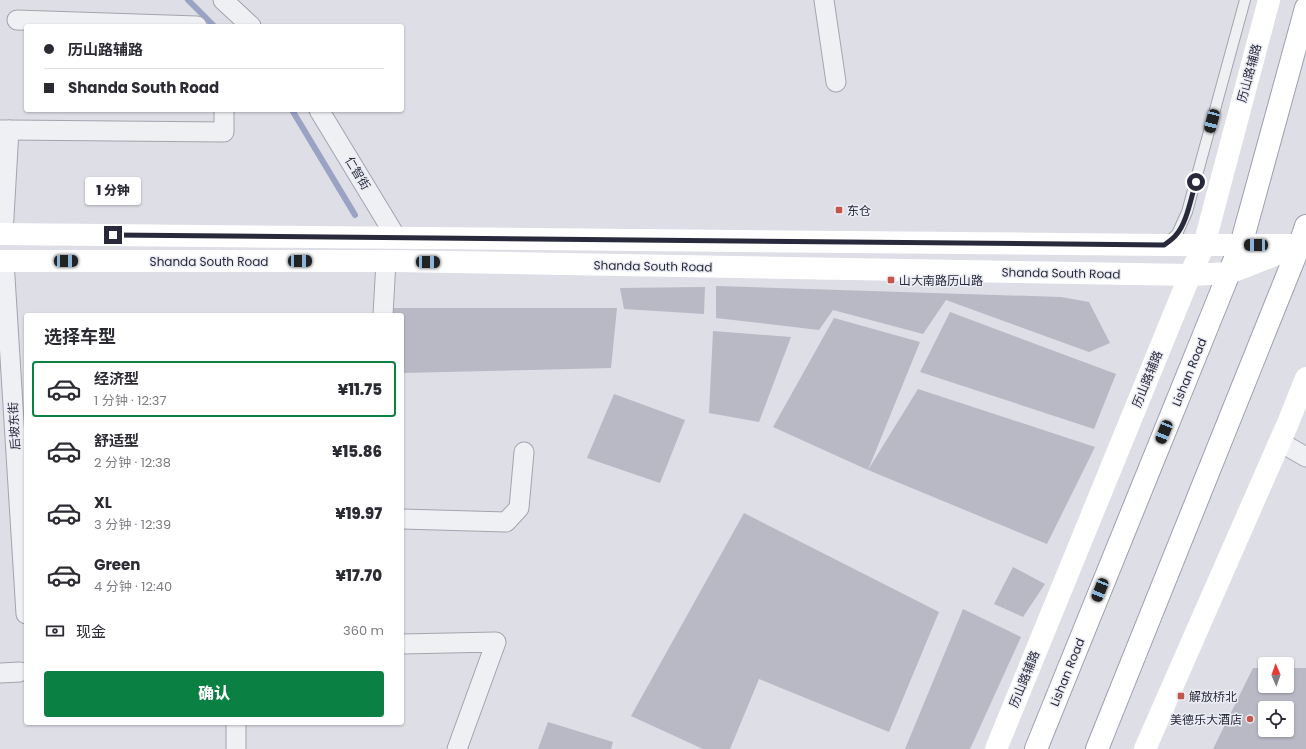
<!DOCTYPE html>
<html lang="zh">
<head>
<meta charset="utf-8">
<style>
  :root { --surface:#fff; --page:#f2f2f3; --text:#2b2b33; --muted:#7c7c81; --line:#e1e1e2; --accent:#0b8043 }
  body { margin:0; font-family:Poppins,"Noto Sans SC",sans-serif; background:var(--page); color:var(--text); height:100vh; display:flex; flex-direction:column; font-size:15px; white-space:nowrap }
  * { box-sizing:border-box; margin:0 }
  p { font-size:13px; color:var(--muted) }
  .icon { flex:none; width:22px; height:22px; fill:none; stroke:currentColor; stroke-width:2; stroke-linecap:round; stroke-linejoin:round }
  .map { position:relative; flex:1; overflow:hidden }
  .side { position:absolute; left:24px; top:313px; width:380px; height:412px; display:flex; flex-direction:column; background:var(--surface); border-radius:4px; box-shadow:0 1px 3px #0004 }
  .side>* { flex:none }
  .top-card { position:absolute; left:24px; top:24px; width:380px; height:88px; border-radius:4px; box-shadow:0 1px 3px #0004; display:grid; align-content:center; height:88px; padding:0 20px; background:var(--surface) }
  .needle { width:26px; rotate:358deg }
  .controls { position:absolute; left:1258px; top:657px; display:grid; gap:8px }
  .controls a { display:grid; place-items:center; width:36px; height:36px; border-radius:4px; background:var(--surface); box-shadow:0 1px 3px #0004; font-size:20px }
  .end { position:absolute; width:18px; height:18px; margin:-9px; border:5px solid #282a3b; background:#fff; box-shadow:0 0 0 2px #fff }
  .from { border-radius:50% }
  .bubble { position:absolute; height:28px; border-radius:4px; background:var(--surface); box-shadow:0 1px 3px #0004; font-size:13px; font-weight:800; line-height:28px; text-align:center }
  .car { position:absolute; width:12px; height:24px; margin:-12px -6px; border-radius:5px; box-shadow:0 0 3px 1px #0007; background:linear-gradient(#222 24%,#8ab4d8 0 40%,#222 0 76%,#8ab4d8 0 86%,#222 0) }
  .top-card b { display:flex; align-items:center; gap:14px; height:38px; font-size:15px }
  .top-card b+b { border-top:1px solid var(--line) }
  .top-card i { width:10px; height:10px; background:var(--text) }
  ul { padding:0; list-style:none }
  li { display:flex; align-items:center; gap:12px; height:56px; margin:0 8px 6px; padding:0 12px; border:2px solid transparent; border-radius:4px }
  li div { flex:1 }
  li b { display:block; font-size:15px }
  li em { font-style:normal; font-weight:800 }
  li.on { border-color:var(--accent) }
  li>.icon { width:36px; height:36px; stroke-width:1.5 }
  h2 { padding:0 20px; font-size:18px; line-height:48px }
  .pay { display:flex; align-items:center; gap:10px; height:44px; padding:0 20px; font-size:15px }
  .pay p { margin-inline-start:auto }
  .primary-button { display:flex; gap:8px; margin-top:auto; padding:8px 20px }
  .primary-button a { flex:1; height:46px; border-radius:4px; background:var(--accent); color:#fff; font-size:16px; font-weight:800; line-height:46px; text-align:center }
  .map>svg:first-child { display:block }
</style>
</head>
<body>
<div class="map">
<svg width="1306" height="749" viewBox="0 0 1306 749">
  <rect width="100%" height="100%" fill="#dddee6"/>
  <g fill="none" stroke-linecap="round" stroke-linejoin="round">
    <g stroke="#9aa3c4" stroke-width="6">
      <polyline points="188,0 214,26"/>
      <polyline points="292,110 355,215"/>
    </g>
  </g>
  <g fill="#b8b9c5" fill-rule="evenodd">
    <polygon points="716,286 1061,297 1089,302 1110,343 1089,352 946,300 923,334 833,310 819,330 716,318"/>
    <polygon points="705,287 704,314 624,309 620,288"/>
    <polygon points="389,308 617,308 611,368 402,373 402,315 389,315"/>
    <polygon points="950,312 1116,374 1094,429 920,372"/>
    <polygon points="834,318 920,342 868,470 773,427"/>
    <polygon points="713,331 791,337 759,422 709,413"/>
    <polygon points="918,389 1095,447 1047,544 868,470"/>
    <polygon points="614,394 685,420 660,483 587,458"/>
    <polygon points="744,513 939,612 889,732 759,679 730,749 703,749 631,716"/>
    <polygon points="1013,567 1045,584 1023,617 994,604"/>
    <polygon points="963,609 1021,637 970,749 905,749"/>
    <path d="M1253,668H1265V686H1287V668H1306V749H1213ZM1265,708H1287V730H1265Z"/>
    <polygon points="548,722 613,742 611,749 538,749"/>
  </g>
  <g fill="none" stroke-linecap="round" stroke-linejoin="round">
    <g stroke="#a3a4af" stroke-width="12">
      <polyline id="lane" points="1168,242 1177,234 1187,212 1245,0"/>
    </g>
    <g stroke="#a3a4af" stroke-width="21">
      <g id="street">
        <polyline points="223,0 251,26"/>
        <polyline points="824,0 836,82"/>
        <polyline points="17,20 197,26"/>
        <polyline points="319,110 396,237"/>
        <polyline points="0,130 9,130 3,234"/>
        <polyline points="9,130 224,132 224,110"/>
        <polyline points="4,261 26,614"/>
        <polyline points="383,315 386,261"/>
        <polyline points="1280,442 1306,457"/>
        <polyline points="402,519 506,522 519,508 524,452"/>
        <polyline points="402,644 496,642 457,749"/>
        <polyline points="0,673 20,672"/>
        <polyline points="236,749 236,723"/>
      </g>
    </g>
    <g stroke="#9da0b1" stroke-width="24">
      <g id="primary">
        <polyline points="1036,749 1229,273 1241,245 1306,8"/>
        <polyline points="1097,749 1300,244 1306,226"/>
      </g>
    </g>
    <use href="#lane" stroke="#eff0f4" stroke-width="10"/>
    <use href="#street" stroke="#eff0f4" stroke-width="19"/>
    <g stroke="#fff" stroke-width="22">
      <polyline points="0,234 1164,245 1306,245"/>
      <polyline points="0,261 396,261 1190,275 1229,273 1290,249"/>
      <polyline points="996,749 1190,275 1204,245 1269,0"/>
      <polyline points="1145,749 1288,423 1306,378"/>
    </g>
    <use href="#primary" stroke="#fff" stroke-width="22"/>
  </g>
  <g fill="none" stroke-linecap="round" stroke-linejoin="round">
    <path stroke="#282a3b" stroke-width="5" d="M113,235L1164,245C1168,242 1173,239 1176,235C1187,223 1191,197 1196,182"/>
  </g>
  <g fill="#c45749" stroke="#ecedf4" stroke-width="1.5">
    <rect x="835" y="206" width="8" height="8" rx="2"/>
    <rect x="887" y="276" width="8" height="8" rx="2"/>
    <rect x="1177" y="692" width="8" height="8" rx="2"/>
    <circle cx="1250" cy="719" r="4"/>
  </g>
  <g text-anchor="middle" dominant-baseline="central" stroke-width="3" stroke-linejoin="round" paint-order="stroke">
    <g font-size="12" fill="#282a3b" stroke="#ecedf4">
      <text transform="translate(1249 73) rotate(-75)">历山路辅路</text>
      <text transform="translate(358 173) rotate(59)">仁智街</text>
      <text x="209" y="261">Shanda South Road</text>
      <text transform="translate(653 266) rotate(1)">Shanda South Road</text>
      <text transform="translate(1061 273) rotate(1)">Shanda South Road</text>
      <text transform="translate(1189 372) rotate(-68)">Lishan Road</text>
      <text transform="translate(1147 379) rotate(-68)">历山路辅路</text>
      <text transform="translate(14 426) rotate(-93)">后坡东街</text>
      <text transform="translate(1067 672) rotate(-68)">Lishan Road</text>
      <text transform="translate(1024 679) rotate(-68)">历山路辅路</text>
    </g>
    <g font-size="12" fill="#282a3b" stroke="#ecedf4" text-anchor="start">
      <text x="847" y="210">东仓</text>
      <text x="899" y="280">山大南路历山路</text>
      <text x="1189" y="696">解放桥北</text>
      <text x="1242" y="719" text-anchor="end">美德乐大酒店</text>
    </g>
  </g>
</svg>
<div class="controls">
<a><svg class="needle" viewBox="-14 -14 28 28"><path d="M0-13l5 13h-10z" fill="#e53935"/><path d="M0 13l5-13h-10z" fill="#7c7c81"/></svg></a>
<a><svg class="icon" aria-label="locate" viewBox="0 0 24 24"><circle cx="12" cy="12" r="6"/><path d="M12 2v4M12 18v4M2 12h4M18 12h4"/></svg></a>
</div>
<i class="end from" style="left:1196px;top:182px"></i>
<i class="end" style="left:113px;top:235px"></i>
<div class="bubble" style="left:85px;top:177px;width:56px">1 分钟</div>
<i class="car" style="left:1212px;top:121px;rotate:195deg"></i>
<i class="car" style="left:1256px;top:245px;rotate:270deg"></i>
<i class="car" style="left:66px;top:261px;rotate:90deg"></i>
<i class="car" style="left:300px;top:261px;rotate:90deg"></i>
<i class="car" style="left:428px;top:262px;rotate:91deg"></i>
<i class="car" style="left:1164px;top:432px;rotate:202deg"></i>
<i class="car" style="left:1100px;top:590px;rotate:202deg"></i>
<div class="top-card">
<b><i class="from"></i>历山路辅路</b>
<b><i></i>Shanda South Road</b>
</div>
<section class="side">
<h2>选择车型</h2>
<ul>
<li class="on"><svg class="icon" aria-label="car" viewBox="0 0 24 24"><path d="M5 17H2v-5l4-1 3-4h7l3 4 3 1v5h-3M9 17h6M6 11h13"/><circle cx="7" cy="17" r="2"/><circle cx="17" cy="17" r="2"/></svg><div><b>经济型</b><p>1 分钟 · 12:37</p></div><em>¥11.75</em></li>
<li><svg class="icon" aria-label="car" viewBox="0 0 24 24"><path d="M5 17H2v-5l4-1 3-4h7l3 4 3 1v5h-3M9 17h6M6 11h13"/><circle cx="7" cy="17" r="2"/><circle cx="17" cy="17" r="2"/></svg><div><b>舒适型</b><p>2 分钟 · 12:38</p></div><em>¥15.86</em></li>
<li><svg class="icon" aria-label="car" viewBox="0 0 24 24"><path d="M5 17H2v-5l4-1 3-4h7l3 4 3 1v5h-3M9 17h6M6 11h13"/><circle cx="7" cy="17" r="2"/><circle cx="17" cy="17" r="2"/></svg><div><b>XL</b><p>3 分钟 · 12:39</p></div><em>¥19.97</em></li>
<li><svg class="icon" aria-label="car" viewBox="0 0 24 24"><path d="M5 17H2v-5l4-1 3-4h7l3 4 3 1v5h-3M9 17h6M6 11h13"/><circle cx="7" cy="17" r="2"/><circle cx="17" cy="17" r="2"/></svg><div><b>Green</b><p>4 分钟 · 12:40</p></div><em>¥17.70</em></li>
</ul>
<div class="pay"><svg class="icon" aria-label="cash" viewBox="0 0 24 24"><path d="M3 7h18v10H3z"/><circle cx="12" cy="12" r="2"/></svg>现金<p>360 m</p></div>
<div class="primary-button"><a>确认</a></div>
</section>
</div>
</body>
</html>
